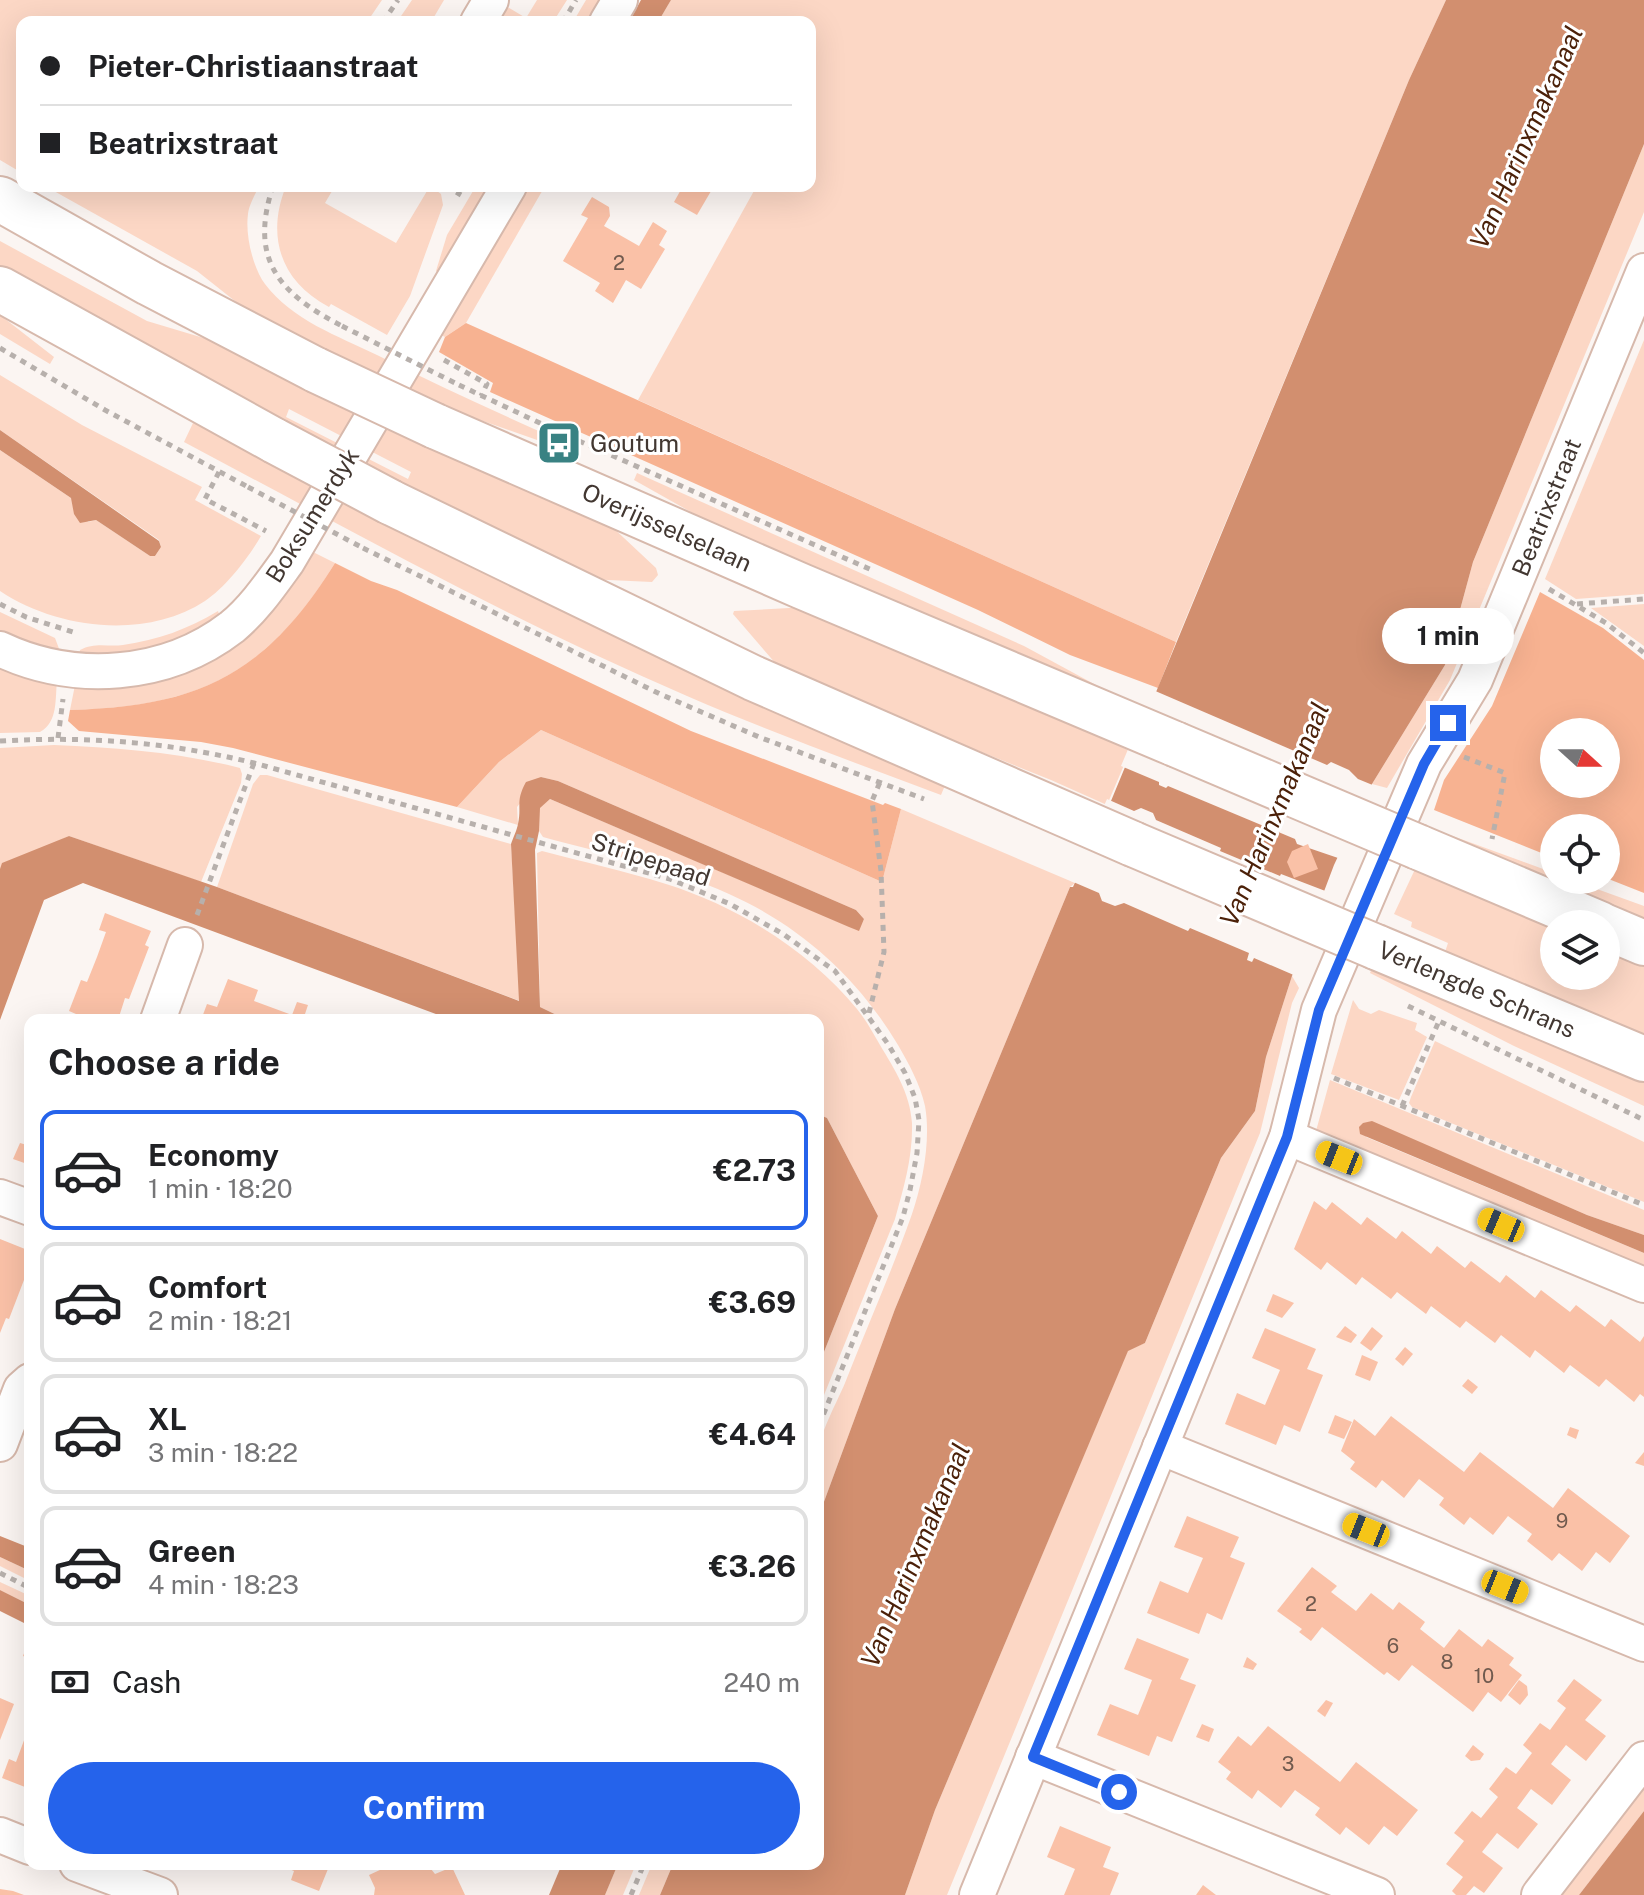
<!DOCTYPE html>
<html lang="en">
<head>
<meta charset="utf-8">
<style>
  :root { --surface:#fff; --page:#f6f6f6; --text:#202124; --muted:#757577; --line:#e0e0e0; --accent:#2563eb }
  body { margin:0; font-family:"Public Sans",sans-serif; background:var(--page); color:var(--text); height:100vh; display:flex; flex-direction:column; font-size:30px; white-space:nowrap }
  * { box-sizing:border-box; margin:0 }
  p { font-size:26px; color:var(--muted) }
  .icon { flex:none; width:44px; height:44px; fill:none; stroke:currentColor; stroke-width:2; stroke-linecap:round; stroke-linejoin:round }
  .map { position:relative; flex:1; overflow:hidden }
  .drawer { position:absolute; left:24px; top:1014px; width:800px; height:856px; display:flex; flex-direction:column; background:var(--surface); border-radius:16px; box-shadow:0 8px 32px #0002 }
  .drawer>* { flex:none }
  .guide { position:absolute; left:16px; top:16px; width:800px; height:176px; border-radius:16px; box-shadow:0 8px 32px #0002; display:grid; align-content:center; height:176px; padding:0 24px; background:var(--surface) }
  .needle { width:52px; rotate:111deg }
  .tools { position:absolute; left:1540px; top:718px; display:grid; gap:16px }
  .tools a { display:grid; place-items:center; width:80px; height:80px; border-radius:50%; background:var(--surface); box-shadow:0 8px 32px #0002; font-size:40px }
  .end { position:absolute; width:36px; height:36px; margin:-18px; border:10px solid #2563eb; background:#fff; box-shadow:0 0 0 4px #fff }
  .from { border-radius:50% }
  .bubble { position:absolute; height:56px; border-radius:28px; background:var(--surface); box-shadow:0 8px 32px #0002; font-size:26px; font-weight:700; line-height:56px; text-align:center }
  .car { position:absolute; width:24px; height:48px; margin:-24px -12px; border-radius:10px; box-shadow:0 0 6px 2px #0007; background:linear-gradient(#f5c518 24%,#345 0 40%,#f5c518 0 76%,#345 0 86%,#f5c518 0) }
  .guide b { display:flex; align-items:center; gap:28px; height:76px; font-size:30px }
  .guide b+b { border-top:2px solid var(--line) }
  .guide i { width:20px; height:20px; background:var(--text) }
  ul { padding:0; list-style:none }
  li { display:flex; align-items:center; gap:24px; height:120px; margin:0 16px 12px; padding:0 8px; border:4px solid var(--line); border-radius:16px }
  li div { flex:1 }
  li b { display:block; font-size:30px }
  li em { font-style:normal; font-weight:700 }
  li.on { border-color:var(--accent) }
  li>.icon { width:72px; height:72px; stroke-width:1.5 }
  h2 { padding:0 24px; font-size:36px; line-height:96px }
  .pay { display:flex; align-items:center; gap:20px; height:88px; padding:0 24px; font-size:30px }
  .pay p { margin-inline-start:auto }
  .primary-button { display:flex; gap:16px; margin-top:auto; padding:16px 24px }
  .primary-button a { flex:1; height:92px; border-radius:48px; background:var(--accent); color:#fff; font-size:32px; font-weight:700; line-height:92px; text-align:center }
  .map>svg:first-child { display:block }
</style>
</head>
<body>
<div class="map">
<svg width="1644" height="1895" viewBox="0 0 1644 1895">
  <rect width="100%" height="100%" fill="#fbf5f2"/>
  <g fill="#fcd7c5" fill-rule="evenodd">
    <polygon points="0,0 382,0 367,22 22,22 22,173 0,160"/>
    <polygon points="412,0 444,0 431,22 397,22"/>
    <polygon points="537,0 567,0 553,22 504,20 502,14 506,6 526,18"/>
    <polygon points="586,0 606,0 593,22 573,22"/>
    <polygon points="671,0 1446,0 1409,80 1176,642 638,400 755,189 752,186 810,186 810,22 658,22"/>
    <polygon points="1644,144 1644,212 1450,680 1387,788 1372,784 1445,665 1473,562"/>
    <path d="M45,186H259C255,195 249,205 248,214C245,235 253,268 265,284C292,320 338,336 377,355C437,385 498,413 559,440L557,447L417,398L250,313L197,271Z"/>
    <path d="M286,186H335L325,203L396,243L430,186L441,194L443,205L410,296L387,335L331,304L329,307C280,281 266,236 286,186Z"/>
    <polygon points="476,186 495,186 441,275 436,271 447,235"/>
    <polygon points="523,186 545,186 466,323 445,337 437,333"/>
    <path d="M0,241L147,321L237,348L608,523L656,568L658,575L652,582L587,579L454,515L0,269ZM289,409L411,472L408,479L286,417Z"/>
    <polygon points="0,315 54,357 50,364 0,334"/>
    <polygon points="1644,340 1644,594 1576,599 1545,579"/>
    <path d="M0,375L82,425L202,487L195,500L261,536C249,557 226,587 205,601C145,640 57,629 0,591V450L71,498L88,522L96,520L150,556H155L161,547L159,540L0,430Z"/>
    <path d="M193,423L224,432L805,726L946,783L941,795C856,763 770,732 687,696C514,622 350,530 184,442Z"/>
    <polygon points="637,473 1024,646 1107,691 1106,695 746,543 634,480"/>
    <path d="M309,550L335,563C267,674 198,707 70,710L75,685L131,686L157,678Z"/>
    <polygon points="1644,604 1644,646 1591,608"/>
    <polygon points="808,607 1045,711 1130,751 1107,805 1051,780 783,672 733,614 734,611"/>
    <path d="M218,611L220,617L188,636L131,655H79L80,650C95,642 107,647 123,645C158,640 188,629 218,611Z"/>
    <polygon points="0,612 55,638 61,654 0,633"/>
    <path d="M0,664L57,681C55,700 58,722 40,732L0,733Z"/>
    <path d="M541,730L882,882L901,809L1075,883L1070,887L895,1309L818,1518C818,1496 815,1472 818,1451C821,1431 837,1402 845,1383C867,1327 892,1271 912,1214C923,1182 931,1139 925,1106C920,1084 909,1064 898,1045C858,978 801,926 729,894C670,867 605,854 543,837L539,831V808L550,799L858,930L864,919L856,910L558,781L541,777L517,807L518,825L457,807L499,762Z"/>
    <path d="M54,745C117,748 178,752 240,768L242,774L241,783L201,882L69,836L0,869V748Z"/>
    <polygon points="260,775 267,775 511,844 520,1001 217,887 253,784"/>
    <polygon points="1428,827 1554,873 1554,880 1572,880 1644,906 1644,922 1426,832"/>
    <path d="M542,851C583,862 625,871 666,884C737,906 810,951 857,1009C866,1020 873,1033 880,1045C895,1070 910,1093 912,1123C913,1156 904,1187 895,1219L818,1410V1367L878,1216L827,1118L818,1114V1020H567L540,1007L537,853Z"/>
    <polygon points="1417,865 1554,924 1554,976 1606,976 1606,946 1644,962 1644,1035 1445,952 1448,943 1411,927 1412,922 1394,914"/>
    <polygon points="1373,966 1644,1080 1644,1106 1514,1046 1370,973"/>
    <polygon points="1292,976 1299,988 1292,1003 1260,1133 947,1895 905,1895 935,1810 1128,1350 1145,1343 1221,1158 1255,1111 1266,1057"/>
    <polygon points="1353,1000 1359,1009 1371,1014 1379,1010 1417,1023 1415,1030 1427,1037 1399,1100 1331,1074"/>
    <polygon points="1435,1041 1644,1142 1644,1202 1412,1107 1409,1103 1411,1097"/>
    <polygon points="1330,1080 1644,1210 1644,1235 1587,1215 1372,1122 1366,1137 1644,1253 1644,1272 1316,1131"/>
    <polygon points="0,1557 30,1571 30,1581 0,1566"/>
    <polygon points="0,1582 30,1596 30,1605 0,1590"/>
    <polygon points="1644,1781 1644,1811 1579,1895 1555,1895"/>
    <polygon points="618,1864 636,1864 623,1895 605,1895"/>
    <polygon points="652,1864 673,1864 660,1895 639,1895"/>
  </g>
  <g fill="#f7b291" fill-rule="evenodd">
    <polygon points="466,323 1176,642 1158,688 1070,655 978,610 490,392 493,383 439,352 445,337"/>
    <path d="M335,563L371,581L397,590L691,731L883,805L885,803L901,809L882,882L541,730L499,762L457,807L233,748L201,742L79,731L68,721L70,710C199,707 266,674 335,563Z"/>
    <path d="M1540,592L1603,628L1644,660V893L1606,878V828H1554V858L1434,810L1444,780L1492,706ZM1554,732H1606V784H1554Z"/>
  </g>
  <g fill="#d28f6f">
    <polygon points="641,0 671,0 658,22 629,22"/>
    <polygon points="1446,0 1644,0 1644,144 1473,562 1445,665 1372,784 1334,865 1292,976 1266,1057 1255,1111 1221,1158 1145,1343 1128,1351 935,1810 905,1895 660,1895 673,1864 818,1864 818,1518 895,1309 1070,887 1073,887 1111,801 1409,80"/>
    <polygon points="0,430 159,541 161,547 155,556 150,556 96,520 80,523 74,514 71,498 0,450"/>
    <path d="M541,777L558,781L856,910L864,919L859,931L849,927L550,799L540,808L539,831L535,850L540,1007L567,1020H452L83,883L44,900L0,1020V869L2,863L69,836L217,887L519,1001L511,844C513,838 517,830 518,824C522,805 515,802 526,782Z"/>
    <polygon points="818,1114 827,1118 878,1216 818,1367 818,1231 823,1219 818,1209"/>
    <polygon points="1372,1121 1587,1215 1644,1235 1644,1253 1360,1134 1359,1127 1363,1123"/>
    <polygon points="0,1536 30,1548 30,1571 0,1557"/>
    <polygon points="0,1590 30,1605 30,1626 0,1611"/>
    <polygon points="1644,1811 1644,1895 1579,1895"/>
    <polygon points="562,1864 618,1864 605,1895 549,1895"/>
  </g>
  <g fill="#fbf5f2">
    <polygon points="1153,690 1327,765 1331,762 1349,770 1358,779 1375,786 1341,859 1297,844 1295,839 1168,786 1166,788 1159,785 1159,782 1121,766"/>
    <polygon points="1107,799 1134,811 1141,808 1153,813 1156,820 1221,848 1220,851 1280,876 1281,874 1328,892 1296,976 1254,958 1252,962 1247,960 1249,953 1190,928 1188,931 1124,903 1115,906 1102,901 1099,893 1071,881"/>
  </g>
  <g fill="#fac1a7">
    <polygon points="683,186 714,186 697,215 674,202"/>
    <polygon points="592,197 609,207 610,216 604,226 639,246 653,222 667,231 659,245 665,249 641,289 626,280 613,303 595,291 600,283 563,261 588,218 581,215"/>
    <polygon points="1308,844 1318,869 1294,878 1287,862 1292,851"/>
    <polygon points="105,913 151,931 145,945 149,947 129,999 125,998 118,1020 73,1020 76,1014 69,1011 81,980 87,982 97,957 106,932 99,930"/>
    <polygon points="228,979 258,990 254,1001 292,1015 297,1002 308,1005 303,1020 201,1020 207,1004 217,1007"/>
    <polygon points="30,1137 30,1165 13,1159 20,1143 27,1145"/>
    <polygon points="1314,1201 1326,1210 1332,1202 1361,1225 1367,1217 1396,1239 1402,1231 1431,1254 1437,1246 1465,1268 1471,1261 1500,1283 1506,1275 1535,1298 1541,1290 1570,1312 1576,1305 1605,1327 1611,1319 1640,1342 1644,1336 1644,1397 1640,1394 1634,1402 1606,1379 1599,1387 1570,1365 1564,1373 1535,1350 1530,1358 1501,1335 1495,1343 1466,1321 1460,1328 1431,1306 1426,1314 1397,1292 1391,1299 1362,1277 1356,1285 1327,1262 1321,1270 1294,1249"/>
    <polygon points="0,1239 30,1251 25,1265 29,1267 9,1319 6,1318 0,1333"/>
    <polygon points="1273,1294 1294,1303 1282,1318 1266,1311"/>
    <polygon points="1345,1326 1357,1335 1351,1343 1336,1337"/>
    <polygon points="1372,1327 1383,1336 1371,1351 1360,1343"/>
    <polygon points="1265,1328 1316,1349 1307,1369 1323,1375 1300,1432 1284,1425 1276,1445 1225,1424 1237,1393 1265,1405 1280,1370 1252,1358"/>
    <polygon points="1405,1347 1413,1354 1403,1366 1395,1359"/>
    <polygon points="1362,1355 1378,1362 1370,1381 1355,1375"/>
    <polygon points="1468,1379 1478,1387 1472,1394 1462,1386"/>
    <polygon points="1335,1415 1352,1422 1344,1439 1328,1433"/>
    <polygon points="1391,1416 1464,1472 1480,1452 1553,1508 1568,1488 1630,1536 1610,1563 1596,1552 1582,1571 1559,1553 1552,1561 1527,1541 1532,1534 1508,1516 1493,1535 1470,1517 1464,1525 1439,1505 1444,1498 1419,1479 1404,1498 1382,1480 1376,1488 1350,1469 1355,1462 1341,1451 1354,1419 1375,1436"/>
    <polygon points="1570,1427 1579,1430 1576,1439 1567,1435"/>
    <polygon points="1644,1452 1644,1466 1635,1463"/>
    <polygon points="1187,1516 1239,1537 1230,1557 1245,1563 1222,1620 1207,1613 1199,1634 1147,1613 1160,1581 1188,1593 1203,1558 1174,1547"/>
    <polygon points="1312,1567 1337,1586 1331,1592 1356,1611 1371,1593 1393,1610 1399,1602 1425,1622 1420,1629 1444,1648 1459,1629 1482,1647 1488,1639 1514,1658 1509,1665 1522,1675 1501,1702 1488,1692 1473,1712 1412,1665 1399,1681 1387,1672 1384,1675 1322,1627 1311,1641 1299,1632 1302,1629 1277,1611"/>
    <polygon points="30,1637 30,1659 23,1656"/>
    <polygon points="1137,1638 1189,1659 1180,1679 1196,1685 1172,1742 1157,1736 1149,1756 1097,1735 1110,1704 1138,1715 1145,1698 1152,1680 1124,1669"/>
    <polygon points="1247,1657 1257,1664 1253,1670 1243,1667"/>
    <polygon points="1574,1679 1602,1700 1585,1720 1606,1736 1586,1761 1566,1745 1551,1764 1571,1780 1552,1805 1531,1789 1517,1808 1538,1824 1518,1849 1497,1833 1482,1852 1503,1868 1484,1893 1474,1886 1466,1895 1456,1895 1452,1891 1463,1877 1446,1864 1464,1841 1454,1833 1472,1811 1481,1818 1498,1797 1489,1789 1506,1767 1516,1774 1532,1753 1523,1745 1540,1723 1550,1730 1566,1708 1557,1701"/>
    <polygon points="1519,1680 1527,1686 1528,1695 1520,1705 1508,1695"/>
    <polygon points="0,1698 14,1704 0,1740"/>
    <polygon points="1326,1700 1333,1703 1325,1717 1317,1711"/>
    <polygon points="30,1724 30,1789 2,1778 9,1759 16,1762"/>
    <polygon points="1202,1724 1214,1729 1209,1742 1196,1737"/>
    <polygon points="1268,1726 1340,1782 1356,1762 1418,1810 1397,1836 1384,1826 1369,1845 1346,1827 1340,1835 1315,1815 1320,1808 1295,1790 1281,1808 1258,1790 1252,1799 1226,1779 1231,1772 1218,1762 1238,1736 1251,1746"/>
    <polygon points="1473,1745 1484,1754 1480,1760 1471,1761 1465,1756"/>
    <polygon points="1060,1826 1111,1847 1103,1867 1119,1873 1110,1895 1064,1895 1075,1869 1047,1857"/>
    <polygon points="277,1864 330,1864 319,1891 291,1880 294,1871"/>
    <polygon points="384,1864 427,1864 435,1874 452,1867 465,1895 374,1895 375,1888 369,1875 382,1869"/>
    <polygon points="1203,1885 1216,1895 1196,1895"/>
    <polygon points="0,1889 13,1891 24,1895 0,1895"/>
  </g>
  <g fill="none" stroke-linecap="round" stroke-linejoin="round">
    <g stroke="#d7b9ac" stroke-width="38">
      <g id="minor">
        <polyline points="478,22 491,0"/>
        <polyline points="607,22 620,0"/>
        <path d="M0,649C74,684 166,678 232,627C254,609 271,584 287,562L509,186"/>
        <polyline points="158,1020 185,945"/>
        <polyline points="1287,1137 1644,1285"/>
        <polyline points="0,1197 30,1208"/>
        <polyline points="0,1444 21,1389 30,1381"/>
        <polyline points="1160,1447 1644,1644"/>
        <polyline points="1033,1757 1377,1895"/>
        <polyline points="0,1835 30,1847"/>
        <polyline points="77,1864 160,1895"/>
        <polyline points="977,1895 1287,1137 1319,1010 1424,764 1475,680 1644,271"/>
        <polyline points="1539,1895 1644,1759"/>
      </g>
    </g>
    <g stroke="#d7b9ac" stroke-width="48">
      <g id="major">
        <polyline points="0,199 149,283 316,370"/>
        <polyline points="0,289 275,441"/>
        <polyline points="435,426 801,586 1175,744"/>
        <polyline points="390,502 753,678 1133,844"/>
        <polyline points="1418,847 1600,924"/>
        <polyline points="1606,927 1644,943"/>
        <polyline points="1376,947 1644,1059"/>
      </g>
    </g>
    <g stroke="#b7b0ac" stroke-width="5" stroke-dasharray="6 6" stroke-linecap="butt">
      <polyline points="383,22 398,0"/>
      <polyline points="563,22 576,0"/>
      <path d="M273,186C249,259 278,293 342,326"/>
      <polyline points="446,186 461,195"/>
      <polyline points="0,348 105,410 248,487"/>
      <polyline points="444,360 487,384 481,396"/>
      <polyline points="459,385 561,433 874,571"/>
      <polyline points="219,472 205,499 266,531"/>
      <polyline points="363,548 660,694 759,737 924,799"/>
      <polyline points="1549,589 1606,623 1644,653"/>
      <polyline points="0,604 26,617 76,633"/>
      <polyline points="1577,604 1644,599"/>
      <polyline points="58,738 63,699"/>
      <path d="M0,741C89,736 168,742 254,763L670,879L730,904L783,934L835,971L888,1044L905,1073L915,1098L919,1120L917,1153L910,1190L903,1217L818,1428"/>
      <polyline points="1464,757 1505,773 1492,839"/>
      <polyline points="197,915 254,763"/>
      <polyline points="1408,1006 1644,1120"/>
      <polyline points="869,1013 884,952 881,871 872,801 880,782"/>
      <polyline points="1334,1078 1644,1205"/>
      <polyline points="1402,1106 1439,1021"/>
      <polyline points="0,1573 30,1588"/>
      <polyline points="631,1895 644,1864"/>
    </g>
    <use href="#minor" stroke="#fff" stroke-width="34"/>
    <use href="#major" stroke="#fff" stroke-width="44"/>
    <g stroke="#d7b9ac" stroke-width="48" stroke-linecap="butt">
      <g id="major-bridge">
        <polyline points="316,370 435,426"/>
        <polyline points="275,441 390,502"/>
        <polyline points="1175,744 1418,847"/>
        <polyline points="1133,844 1376,947"/>
      </g>
    </g>
    <g stroke="#b7b0ac" stroke-width="5" stroke-dasharray="6 6" stroke-linecap="butt">
      <polyline points="342,326 459,385"/>
      <polyline points="248,487 363,548"/>
    </g>
    <use href="#major-bridge" stroke="#fff" stroke-width="44"/>
  </g>
  <g fill="none" stroke-linecap="round" stroke-linejoin="round">
    <polyline stroke="#2563eb" stroke-width="10" points="1119,1792 1033,1757 1287,1137 1319,1010 1424,764 1448,723"/>
  </g>
  <defs>
    <g id="bus-square" transform="scale(2.3)"><rect x="-9" y="-9" width="18" height="18" rx="4" fill="#398283" stroke="#fff"/><path d="M-5-6H5V4H4V6H2V4H-2V6H-4V4H-5ZM-3.5-4V0h7V-4ZM-3.5 1.2v1.5H-2V1.2ZM2 1.2v1.5H3.5V1.2Z" fill="#fff"/></g>
  </defs>
  <g fill-rule="evenodd">
    <use href="#bus-square" x="559" y="443"/>
  </g>
  <g text-anchor="middle" dominant-baseline="central" stroke-width="6" stroke-linejoin="round" paint-order="stroke">
    <g font-size="20" fill="#705a4e">
      <text x="619" y="263">2</text>
      <text x="1562" y="1521">9</text>
      <text x="1311" y="1604">2</text>
      <text x="1393" y="1646">6</text>
      <text x="1447" y="1662">8</text>
      <text x="1484" y="1676">10</text>
      <text x="1288" y="1764">3</text>
    </g>
    <g font-size="24" fill="#423731" stroke="#fff" text-anchor="start">
      <text x="590" y="443">Goutum</text>
    </g>
    <g font-size="24" fill="#423731" stroke="#fff">
      <text transform="translate(1546 507) rotate(-68)">Beatrixstraat</text>
      <text transform="translate(312 515) rotate(-58)">Boksumerdyk</text>
      <text transform="translate(667 527) rotate(24)">Overijsselselaan</text>
      <text transform="translate(651 859) rotate(18)">Stripepaad</text>
      <text transform="translate(1477 989) rotate(23)">Verlengde Schrans</text>
    </g>
    <g font-size="26" font-style="italic" fill="#4c2109" stroke="#fff">
      <text transform="translate(1526 137) rotate(-66)">Van Harinxmakanaal</text>
      <text transform="translate(1274 814) rotate(-67)">Van Harinxmakanaal</text>
      <text transform="translate(915 1555) rotate(-67)">Van Harinxmakanaal</text>
    </g>
  </g>
</svg>
<div class="tools">
<a><svg class="needle" viewBox="-14 -14 28 28"><path d="M0-13l5 13h-10z" fill="#e53935"/><path d="M0 13l5-13h-10z" fill="#757577"/></svg></a>
<a><svg class="icon" aria-label="locate" viewBox="0 0 24 24"><circle cx="12" cy="12" r="6"/><path d="M12 2v4M12 18v4M2 12h4M18 12h4"/></svg></a>
<a><svg class="icon" aria-label="layers" viewBox="0 0 24 24"><path d="M12 4l9 5-9 5-9-5zM3 14l9 5 9-5"/></svg></a>
</div>
<i class="end from" style="left:1119px;top:1792px"></i>
<i class="end" style="left:1448px;top:723px"></i>
<div class="bubble" style="left:1382px;top:608px;width:132px">1 min</div>
<i class="car" style="left:1339px;top:1158px;rotate:292deg"></i>
<i class="car" style="left:1501px;top:1225px;rotate:293deg"></i>
<i class="car" style="left:1366px;top:1530px;rotate:292deg"></i>
<i class="car" style="left:1505px;top:1587px;rotate:112deg"></i>
<div class="guide">
<b><i class="from"></i>Pieter-Christiaanstraat</b>
<b><i></i>Beatrixstraat</b>
</div>
<section class="drawer">
<h2>Choose a ride</h2>
<ul>
<li class="on"><svg class="icon" aria-label="car" viewBox="0 0 24 24"><path d="M5 17H2v-5l4-1 3-4h7l3 4 3 1v5h-3M9 17h6M6 11h13"/><circle cx="7" cy="17" r="2"/><circle cx="17" cy="17" r="2"/></svg><div><b>Economy</b><p>1 min · 18:20</p></div><em>€2.73</em></li>
<li><svg class="icon" aria-label="car" viewBox="0 0 24 24"><path d="M5 17H2v-5l4-1 3-4h7l3 4 3 1v5h-3M9 17h6M6 11h13"/><circle cx="7" cy="17" r="2"/><circle cx="17" cy="17" r="2"/></svg><div><b>Comfort</b><p>2 min · 18:21</p></div><em>€3.69</em></li>
<li><svg class="icon" aria-label="car" viewBox="0 0 24 24"><path d="M5 17H2v-5l4-1 3-4h7l3 4 3 1v5h-3M9 17h6M6 11h13"/><circle cx="7" cy="17" r="2"/><circle cx="17" cy="17" r="2"/></svg><div><b>XL</b><p>3 min · 18:22</p></div><em>€4.64</em></li>
<li><svg class="icon" aria-label="car" viewBox="0 0 24 24"><path d="M5 17H2v-5l4-1 3-4h7l3 4 3 1v5h-3M9 17h6M6 11h13"/><circle cx="7" cy="17" r="2"/><circle cx="17" cy="17" r="2"/></svg><div><b>Green</b><p>4 min · 18:23</p></div><em>€3.26</em></li>
</ul>
<div class="pay"><svg class="icon" aria-label="cash" viewBox="0 0 24 24"><path d="M3 7h18v10H3z"/><circle cx="12" cy="12" r="2"/></svg>Cash<p>240 m</p></div>
<div class="primary-button"><a>Confirm</a></div>
</section>
</div>
</body>
</html>
